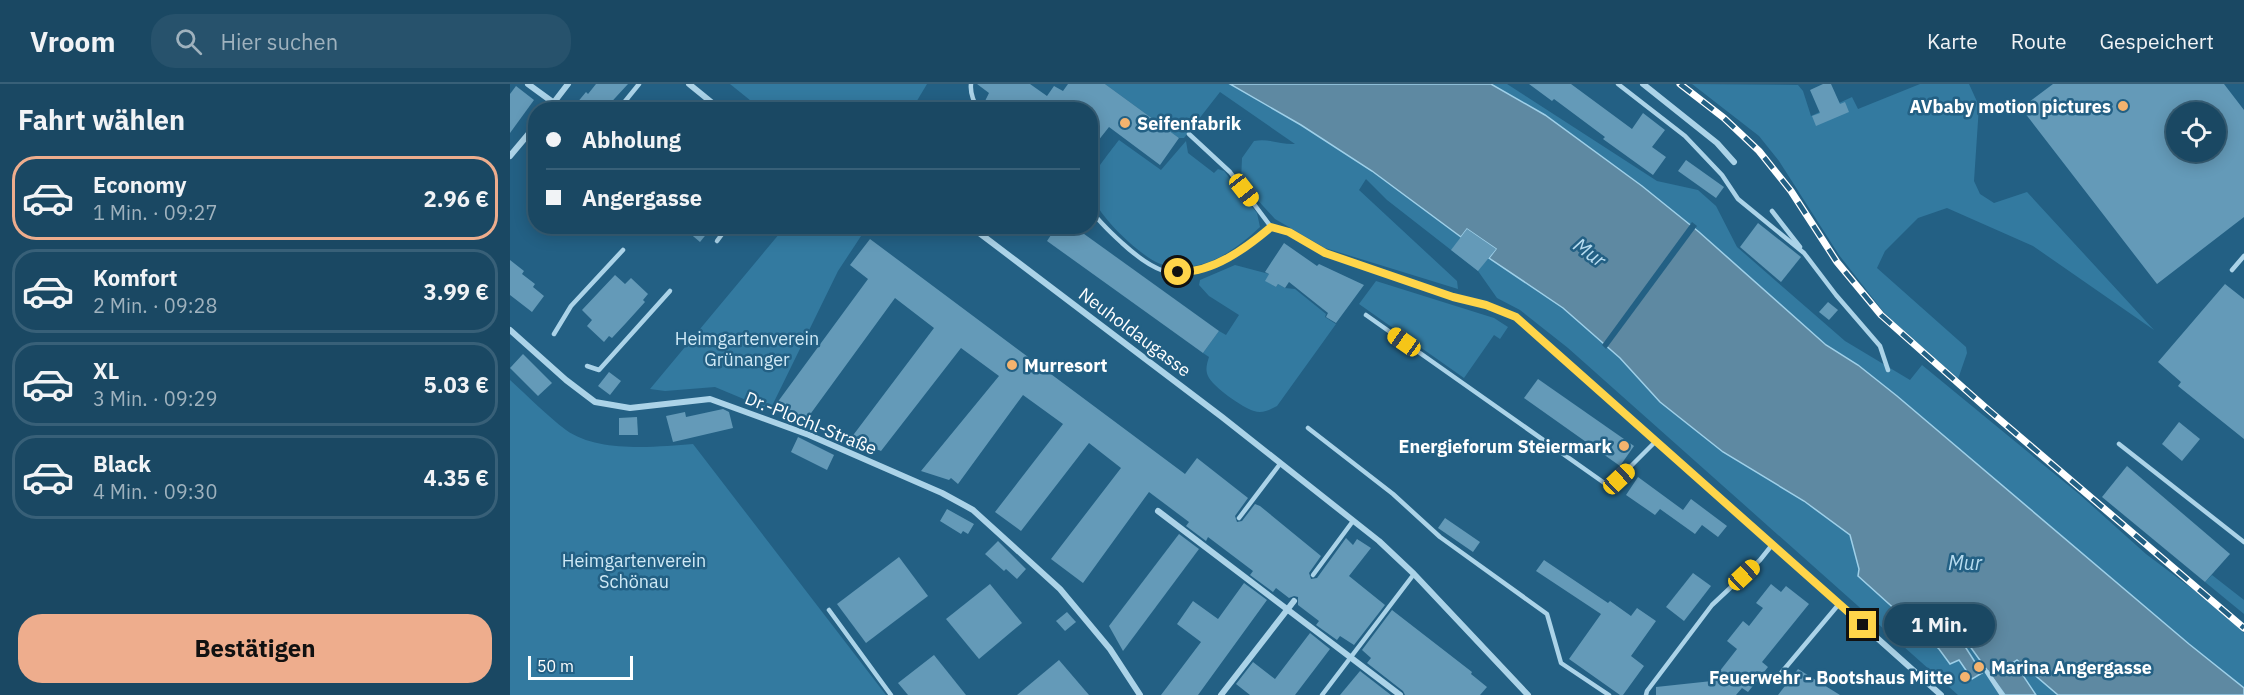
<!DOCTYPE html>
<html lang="de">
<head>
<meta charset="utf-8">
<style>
  :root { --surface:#1a4863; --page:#27526c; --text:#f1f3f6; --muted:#9fb2be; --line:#386078; --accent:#eead8d }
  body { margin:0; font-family:"IBM Plex Sans",sans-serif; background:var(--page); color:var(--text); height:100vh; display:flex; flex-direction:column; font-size:22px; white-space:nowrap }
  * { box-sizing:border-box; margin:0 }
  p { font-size:20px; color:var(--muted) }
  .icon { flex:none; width:33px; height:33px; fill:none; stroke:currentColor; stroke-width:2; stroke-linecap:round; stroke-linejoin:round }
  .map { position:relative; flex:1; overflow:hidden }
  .side { display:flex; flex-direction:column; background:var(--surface); width:510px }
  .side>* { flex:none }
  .banner { position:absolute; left:18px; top:18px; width:570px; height:132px; border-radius:24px; box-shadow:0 3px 15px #0003,0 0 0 2px var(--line); display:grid; align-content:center; height:132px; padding:0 18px; background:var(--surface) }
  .fabs { position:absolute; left:1656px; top:18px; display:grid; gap:12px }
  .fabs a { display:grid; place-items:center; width:60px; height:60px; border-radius:50%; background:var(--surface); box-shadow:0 3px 15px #0003,0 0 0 2px var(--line); font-size:30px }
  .scale { position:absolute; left:18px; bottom:15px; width:105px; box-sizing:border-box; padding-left:6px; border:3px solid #fff; border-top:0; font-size:16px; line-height:21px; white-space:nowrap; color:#fff; -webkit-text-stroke:4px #236084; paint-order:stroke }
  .end { position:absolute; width:27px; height:27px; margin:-14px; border:8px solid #ffd54a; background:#111; box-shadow:0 0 0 3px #111 }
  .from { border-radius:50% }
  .bubble { position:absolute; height:42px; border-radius:21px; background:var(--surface); box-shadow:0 3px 15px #0003,0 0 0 2px var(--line); font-size:20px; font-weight:800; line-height:42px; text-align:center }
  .car { position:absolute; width:18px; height:36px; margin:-18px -9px; border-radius:8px; box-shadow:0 0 4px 2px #0007; background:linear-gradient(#f5c518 24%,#345 0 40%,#f5c518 0 76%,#345 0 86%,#f5c518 0) }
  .banner b { display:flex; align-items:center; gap:21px; height:57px; font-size:22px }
  .banner b+b { border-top:2px solid var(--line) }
  .banner i { width:15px; height:15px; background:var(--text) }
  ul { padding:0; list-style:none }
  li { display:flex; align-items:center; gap:18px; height:84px; margin:0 12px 9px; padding:0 6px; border:3px solid var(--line); border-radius:24px }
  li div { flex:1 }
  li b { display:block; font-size:22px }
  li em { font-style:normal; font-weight:800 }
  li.active { border-color:var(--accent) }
  li>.icon { width:54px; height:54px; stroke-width:1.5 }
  h2 { padding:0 18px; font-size:27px; line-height:72px }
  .cta { display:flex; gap:12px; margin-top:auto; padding:12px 18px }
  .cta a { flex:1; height:69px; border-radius:24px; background:var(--accent); color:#111; font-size:24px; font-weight:800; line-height:69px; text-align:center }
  header { display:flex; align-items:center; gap:36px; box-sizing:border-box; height:84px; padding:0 30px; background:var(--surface); border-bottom:2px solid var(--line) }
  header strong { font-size:28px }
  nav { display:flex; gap:33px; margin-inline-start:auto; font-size:21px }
  .search { width:420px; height:54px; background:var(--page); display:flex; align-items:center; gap:15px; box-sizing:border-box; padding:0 21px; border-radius:24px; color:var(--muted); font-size:22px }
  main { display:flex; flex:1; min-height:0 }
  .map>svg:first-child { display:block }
</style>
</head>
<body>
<header>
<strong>Vroom</strong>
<div class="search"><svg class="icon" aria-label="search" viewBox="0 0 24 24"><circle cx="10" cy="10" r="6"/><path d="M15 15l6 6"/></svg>Hier suchen</div>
<nav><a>Karte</a><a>Route</a><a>Gespeichert</a></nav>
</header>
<main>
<section class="side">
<h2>Fahrt wählen</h2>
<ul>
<li class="active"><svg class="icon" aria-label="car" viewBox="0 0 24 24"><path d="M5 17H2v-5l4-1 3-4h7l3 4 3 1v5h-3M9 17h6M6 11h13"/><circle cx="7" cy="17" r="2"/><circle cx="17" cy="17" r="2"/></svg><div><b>Economy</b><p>1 Min. · 09:27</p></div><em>2.96 €</em></li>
<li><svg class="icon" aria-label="car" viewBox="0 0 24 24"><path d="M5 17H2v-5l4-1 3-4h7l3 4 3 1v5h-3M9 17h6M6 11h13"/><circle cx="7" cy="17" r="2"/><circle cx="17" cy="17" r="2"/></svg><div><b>Komfort</b><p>2 Min. · 09:28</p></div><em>3.99 €</em></li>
<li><svg class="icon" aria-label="car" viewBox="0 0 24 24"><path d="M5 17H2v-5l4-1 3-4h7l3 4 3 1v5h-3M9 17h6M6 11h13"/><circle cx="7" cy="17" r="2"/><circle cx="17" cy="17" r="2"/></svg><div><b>XL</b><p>3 Min. · 09:29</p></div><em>5.03 €</em></li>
<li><svg class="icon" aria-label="car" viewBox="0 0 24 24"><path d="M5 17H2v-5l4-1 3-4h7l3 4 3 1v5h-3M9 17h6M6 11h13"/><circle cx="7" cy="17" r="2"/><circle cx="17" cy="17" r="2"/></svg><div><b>Black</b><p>4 Min. · 09:30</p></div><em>4.35 €</em></li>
</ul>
<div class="cta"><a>Bestätigen</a></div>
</section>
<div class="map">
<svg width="1734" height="611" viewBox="0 0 1734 611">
  <rect width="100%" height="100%" fill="#236084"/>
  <g fill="#337aa0">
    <polygon points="220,0 417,0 402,25 251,25"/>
    <path d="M595,0H720L791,41L862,87L979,174L1053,224L1110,274L1150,318L1213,368L1294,417L1340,451L1349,485L1348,492L1429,565L1440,580L1459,561L1507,576L1548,611H1448L1058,264L1010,226L987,214L968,187L877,116L856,95L849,106L947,197L948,205L815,164L765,135L731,98L732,74L744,57C759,54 771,61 785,60L710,8L674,54H669Z"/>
    <polygon points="981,0 997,0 1147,97 1188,106 1206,122 1227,163 1335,257 1400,296 1412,281 1569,410 1636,470 1709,525 1734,549 1734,604 1679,560 1387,312 1348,281 1316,261 1189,148 1132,102 1035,31"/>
    <polygon points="1182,0 1288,1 1293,7 1301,32 1342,13 1348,25 1410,0 1459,0 1469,22 1464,97 1470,110 1484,119 1517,108 1644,246 1523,162 1437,124 1408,134 1375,167 1367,184 1456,263 1457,269 1448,295 1383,240 1329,171 1269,77 1249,52"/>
    <path d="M609,56L651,86L676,57L678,69L704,89L708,85L714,87L747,129L750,143C731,161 704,182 675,183C667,183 655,182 648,179C629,171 574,121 580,98C583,89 602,65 609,56Z"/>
    <polygon points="275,143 357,143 328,187 260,326 205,303 155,307 140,305"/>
    <path d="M725,181L759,190L756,197L766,203L768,200L775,204L785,205L816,230L815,233L826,240L767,322C759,326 752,330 744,327C733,324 702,302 698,292C695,286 697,279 699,273L693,269L709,247L716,251L729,231L699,212L689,201L690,196Z"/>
    <polygon points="866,197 984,234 998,243 990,255 984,251 954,294 849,220"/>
    <path d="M0,296C18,312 36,331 56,346C88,369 145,363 183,360L376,611H0Z"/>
    <polygon points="1702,491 1734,516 1734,530 1695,498"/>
  </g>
  <polygon fill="#5e89a2" stroke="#9fd0e9" stroke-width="1.5" points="720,0 981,0 1035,31 1132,102 1189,148 1316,261 1348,281 1387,312 1679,560 1734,604 1734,611 1548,611 1507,576 1504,578 1526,611 1495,611 1459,561 1456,564 1472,589 1462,595 1449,576 1440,580 1429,565 1348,492 1349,485 1340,451 1294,417 1213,368 1150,318 1110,274 1053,224 979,174 986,165 957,145 951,153 862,87 791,41"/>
  <polygon fill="#236084" points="1182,138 1187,142 1096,265 1092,261"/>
  <g fill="#649ab8" fill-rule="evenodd">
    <polygon points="86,0 118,0 94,26 61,26 76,8 78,10"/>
    <polygon points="467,0 520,0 537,12 544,2 553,7 558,0 595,0 669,54 650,81 599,43 580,67 580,26 479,26 473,21 479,9"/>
    <polygon points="1019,0 1061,0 1122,45 1133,29 1155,46 1142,63 1156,73 1143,91 1093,55 1095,53 1044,15 1042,17"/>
    <polygon points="1313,0 1321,0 1330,20 1335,18 1339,28 1306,42 1302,32 1310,29 1300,6"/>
    <path d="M1543,0H1714L1734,26V133L1647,200L1511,24ZM1666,28H1706V68H1666Z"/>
    <polygon points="6,2 24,16 0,49 0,10"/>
    <polygon points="1176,76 1214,103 1206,114 1168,87"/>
    <polygon points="1248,139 1291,173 1271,198 1230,163"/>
    <polygon points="171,142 203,142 190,158"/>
    <polygon points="547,142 563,142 709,247 693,269 537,157"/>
    <polygon points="957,145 986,165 968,187 941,166"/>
    <polygon points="360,155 675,390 687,374 738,414 725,432 727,438 732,437 745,420 750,422 811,472 799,489 801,495 807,494 836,454 843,461 847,455 861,464 839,492 875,521 844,561 830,552 827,556 806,541 809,537 788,521 788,513 784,512 779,514 766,504 763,508 740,491 743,487 698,453 696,457 676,442 679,438 639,408 573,499 541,475 611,384 579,359 511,447 485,428 553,340 513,311 448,400 441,394 439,396 411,387 489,292 451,264 371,367 341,354 424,244 385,214 296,336 264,323 358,195 340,181"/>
    <polygon points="774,159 807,182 809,180 854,201 826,239 816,233 818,229 779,198 775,204 768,200 766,203 755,197 759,190 755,188"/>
    <polygon points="0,176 14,187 12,190 25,200 23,203 34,212 22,228 0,211"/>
    <polygon points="105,191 115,200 121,194 138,210 133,216 135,218 116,239 102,254 99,252 94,258 77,242 82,236 72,226"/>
    <polygon points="1715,200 1734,215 1734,355 1668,302 1671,298 1648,278"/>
    <polygon points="1318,218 1328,226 1319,236 1309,228"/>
    <polygon points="13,270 42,299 28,312 0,284"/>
    <polygon points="99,288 111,297 100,311 88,302"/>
    <polygon points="1028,295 1124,362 1110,382 1014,314"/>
    <polygon points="213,325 219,328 223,344 163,358 156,332 175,328 176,333"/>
    <polygon points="127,333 128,351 109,351 109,334"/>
    <polygon points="1669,338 1690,355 1672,377 1652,360"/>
    <polygon points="288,353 324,371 317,386 281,368"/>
    <polygon points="1617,382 1720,470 1695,498 1592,413"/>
    <polygon points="1128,393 1173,426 1181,415 1217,442 1208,453 1192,441 1185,450 1150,425 1145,431 1116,411"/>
    <polygon points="437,425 464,440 458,450 453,447 451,450 430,437"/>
    <polygon points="935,434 970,458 963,468 928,444"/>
    <polygon points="669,450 689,465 613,567 599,542"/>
    <polygon points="488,457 516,485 507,495 496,485 494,487 475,470"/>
    <polygon points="389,473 418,512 356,559 327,520"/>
    <polygon points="1034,476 1098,519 1100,517 1121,532 1127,524 1146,537 1121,572 1134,582 1113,611 1110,611 1059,575 1091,530 1026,487"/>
    <polygon points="1183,489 1201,502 1174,537 1156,523"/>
    <polygon points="734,499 757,516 688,611 651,611 691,558 667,540 683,517 708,535"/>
    <polygon points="480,500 512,539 469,575 436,535"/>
    <polygon points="1261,500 1271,508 1276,502 1299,520 1252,578 1258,583 1238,608 1232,604 1226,611 1146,611 1146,603 1202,597 1227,565 1217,557 1233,537 1239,542 1253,524 1246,519"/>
    <polygon points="882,526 962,588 961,590 977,603 970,611 895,611 893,607 857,579 861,574 852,566"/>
    <polygon points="557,528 566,538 555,547 546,537"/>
    <polygon points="800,549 820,565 785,611 740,611 726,600 743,578 765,595"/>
    <polygon points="424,571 456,611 398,611 388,599"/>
    <polygon points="549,576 579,611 507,611"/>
    <polygon points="1288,585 1330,611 1268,611"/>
    <polygon points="850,587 881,611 830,611"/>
  </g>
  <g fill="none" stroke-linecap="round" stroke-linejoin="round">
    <g stroke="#abd3e8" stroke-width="4.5">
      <path d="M461,0C460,8 464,21 470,26"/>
      <polyline points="1108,0 1175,52 1212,91 1228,115 1294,169 1326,211 1370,262 1378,286"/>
      <polyline points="108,26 129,0"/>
      <polyline points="679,50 720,88 761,143 779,148 815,169 943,213 976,221 1006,233 1311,504"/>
      <path d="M580,125C589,138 600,148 612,159C624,170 638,182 654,187C690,198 735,164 761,143"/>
      <polyline points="1262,127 1290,163"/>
      <polyline points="207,157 218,142"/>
      <polyline points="1722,186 1734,172"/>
      <polyline points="856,231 1100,403 1146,357"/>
      <polyline points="44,250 61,222 113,166"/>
      <polyline points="77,282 89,286 160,207"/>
      <polyline points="798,344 883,410 930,453 1037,530 1051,579 1099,611"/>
      <polyline points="1609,360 1734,458"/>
      <polyline points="729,434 770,380"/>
      <polyline points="803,491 843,437"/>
      <polyline points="319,526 381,611"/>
      <polyline points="1477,588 1492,611"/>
      <polyline points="1271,589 1329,520"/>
      <polyline points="812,611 904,490"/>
      <polyline points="1136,611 1137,607 1202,521 1250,476 1262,461"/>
    </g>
    <g stroke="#abd3e8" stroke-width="6">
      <polyline points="18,0 44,19"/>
      <polyline points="179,0 211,26"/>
      <polyline points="1133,0 1207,59 1224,78"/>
      <polyline points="38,26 58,0"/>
      <polyline points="0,72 26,41"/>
      <polyline points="460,142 712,333 869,457 904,490 1018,611"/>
      <polyline points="0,246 56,296 85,318 120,324 200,315 299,351 432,409 463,426 550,505 600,565 630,611"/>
      <polyline points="648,427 890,611"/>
      <polyline points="1311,504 1431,611"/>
      <polyline points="711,611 784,517"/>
    </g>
    <g stroke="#fff" stroke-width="7">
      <polyline id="rail" points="1170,0 1214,34 1249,67 1281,107 1327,178 1371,231 1475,323 1734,544"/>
    </g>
    <use href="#rail" stroke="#236084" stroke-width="4.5" stroke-dasharray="14" stroke-linecap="butt"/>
  </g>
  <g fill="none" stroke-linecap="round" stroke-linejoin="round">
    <path stroke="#ffd54a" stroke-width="8" d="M668,188C703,189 736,164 761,143L779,148L815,169L943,213L976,221L1006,233L1353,541"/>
  </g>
  <g fill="#f4b36e" stroke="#236084" stroke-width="2">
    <circle cx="1613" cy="22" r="6"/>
    <circle cx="615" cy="39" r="6"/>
    <circle cx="502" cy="281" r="6"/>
    <circle cx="1114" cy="362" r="6"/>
    <circle cx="1469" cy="583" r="6"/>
    <circle cx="1455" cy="593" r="6"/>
  </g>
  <g text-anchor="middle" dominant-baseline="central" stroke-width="5" stroke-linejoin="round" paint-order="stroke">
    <g font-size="18" font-weight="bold" fill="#fff" stroke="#236084" text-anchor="end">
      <text x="1601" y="22">AVbaby motion pictures</text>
      <text x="627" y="39" text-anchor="start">Seifenfabrik</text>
      <text x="514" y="281" text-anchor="start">Murresort</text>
      <text x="1102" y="362">Energieforum Steiermark</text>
      <text x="1481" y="583" text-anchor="start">Marina Angergasse</text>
      <text x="1443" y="593">Feuerwehr - Bootshaus Mitte</text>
    </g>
    <g font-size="18" fill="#fff" stroke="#236084">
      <text transform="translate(625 248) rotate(37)">Neuholdaugasse</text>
      <text transform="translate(301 339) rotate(22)">Dr.-Plochl-Straße</text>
    </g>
    <g font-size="18" fill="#cfe9f6" stroke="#236084">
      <text x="237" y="254">Heimgartenverein<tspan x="237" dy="21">Grünanger</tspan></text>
      <text x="124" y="476">Heimgartenverein<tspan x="124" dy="21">Schönau</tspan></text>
    </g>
    <g font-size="20" font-style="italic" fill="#b7dcf0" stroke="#236084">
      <text transform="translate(1080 168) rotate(36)">Mur</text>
      <text x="1455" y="478">Mur</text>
    </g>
  </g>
</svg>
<div class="fabs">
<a><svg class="icon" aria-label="locate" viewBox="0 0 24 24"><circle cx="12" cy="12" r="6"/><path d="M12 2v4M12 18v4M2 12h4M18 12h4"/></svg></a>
</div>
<div class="scale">50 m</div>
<i class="end from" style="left:668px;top:188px"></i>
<i class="end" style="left:1353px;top:541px"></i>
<div class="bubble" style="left:1374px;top:520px;width:111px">1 Min.</div>
<i class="car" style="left:734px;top:106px;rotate:142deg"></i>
<i class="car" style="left:894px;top:258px;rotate:305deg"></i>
<i class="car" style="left:1109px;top:395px;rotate:47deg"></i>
<i class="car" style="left:1234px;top:491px;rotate:47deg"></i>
<div class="banner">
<b><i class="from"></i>Abholung</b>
<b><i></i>Angergasse</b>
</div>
</div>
</main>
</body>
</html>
